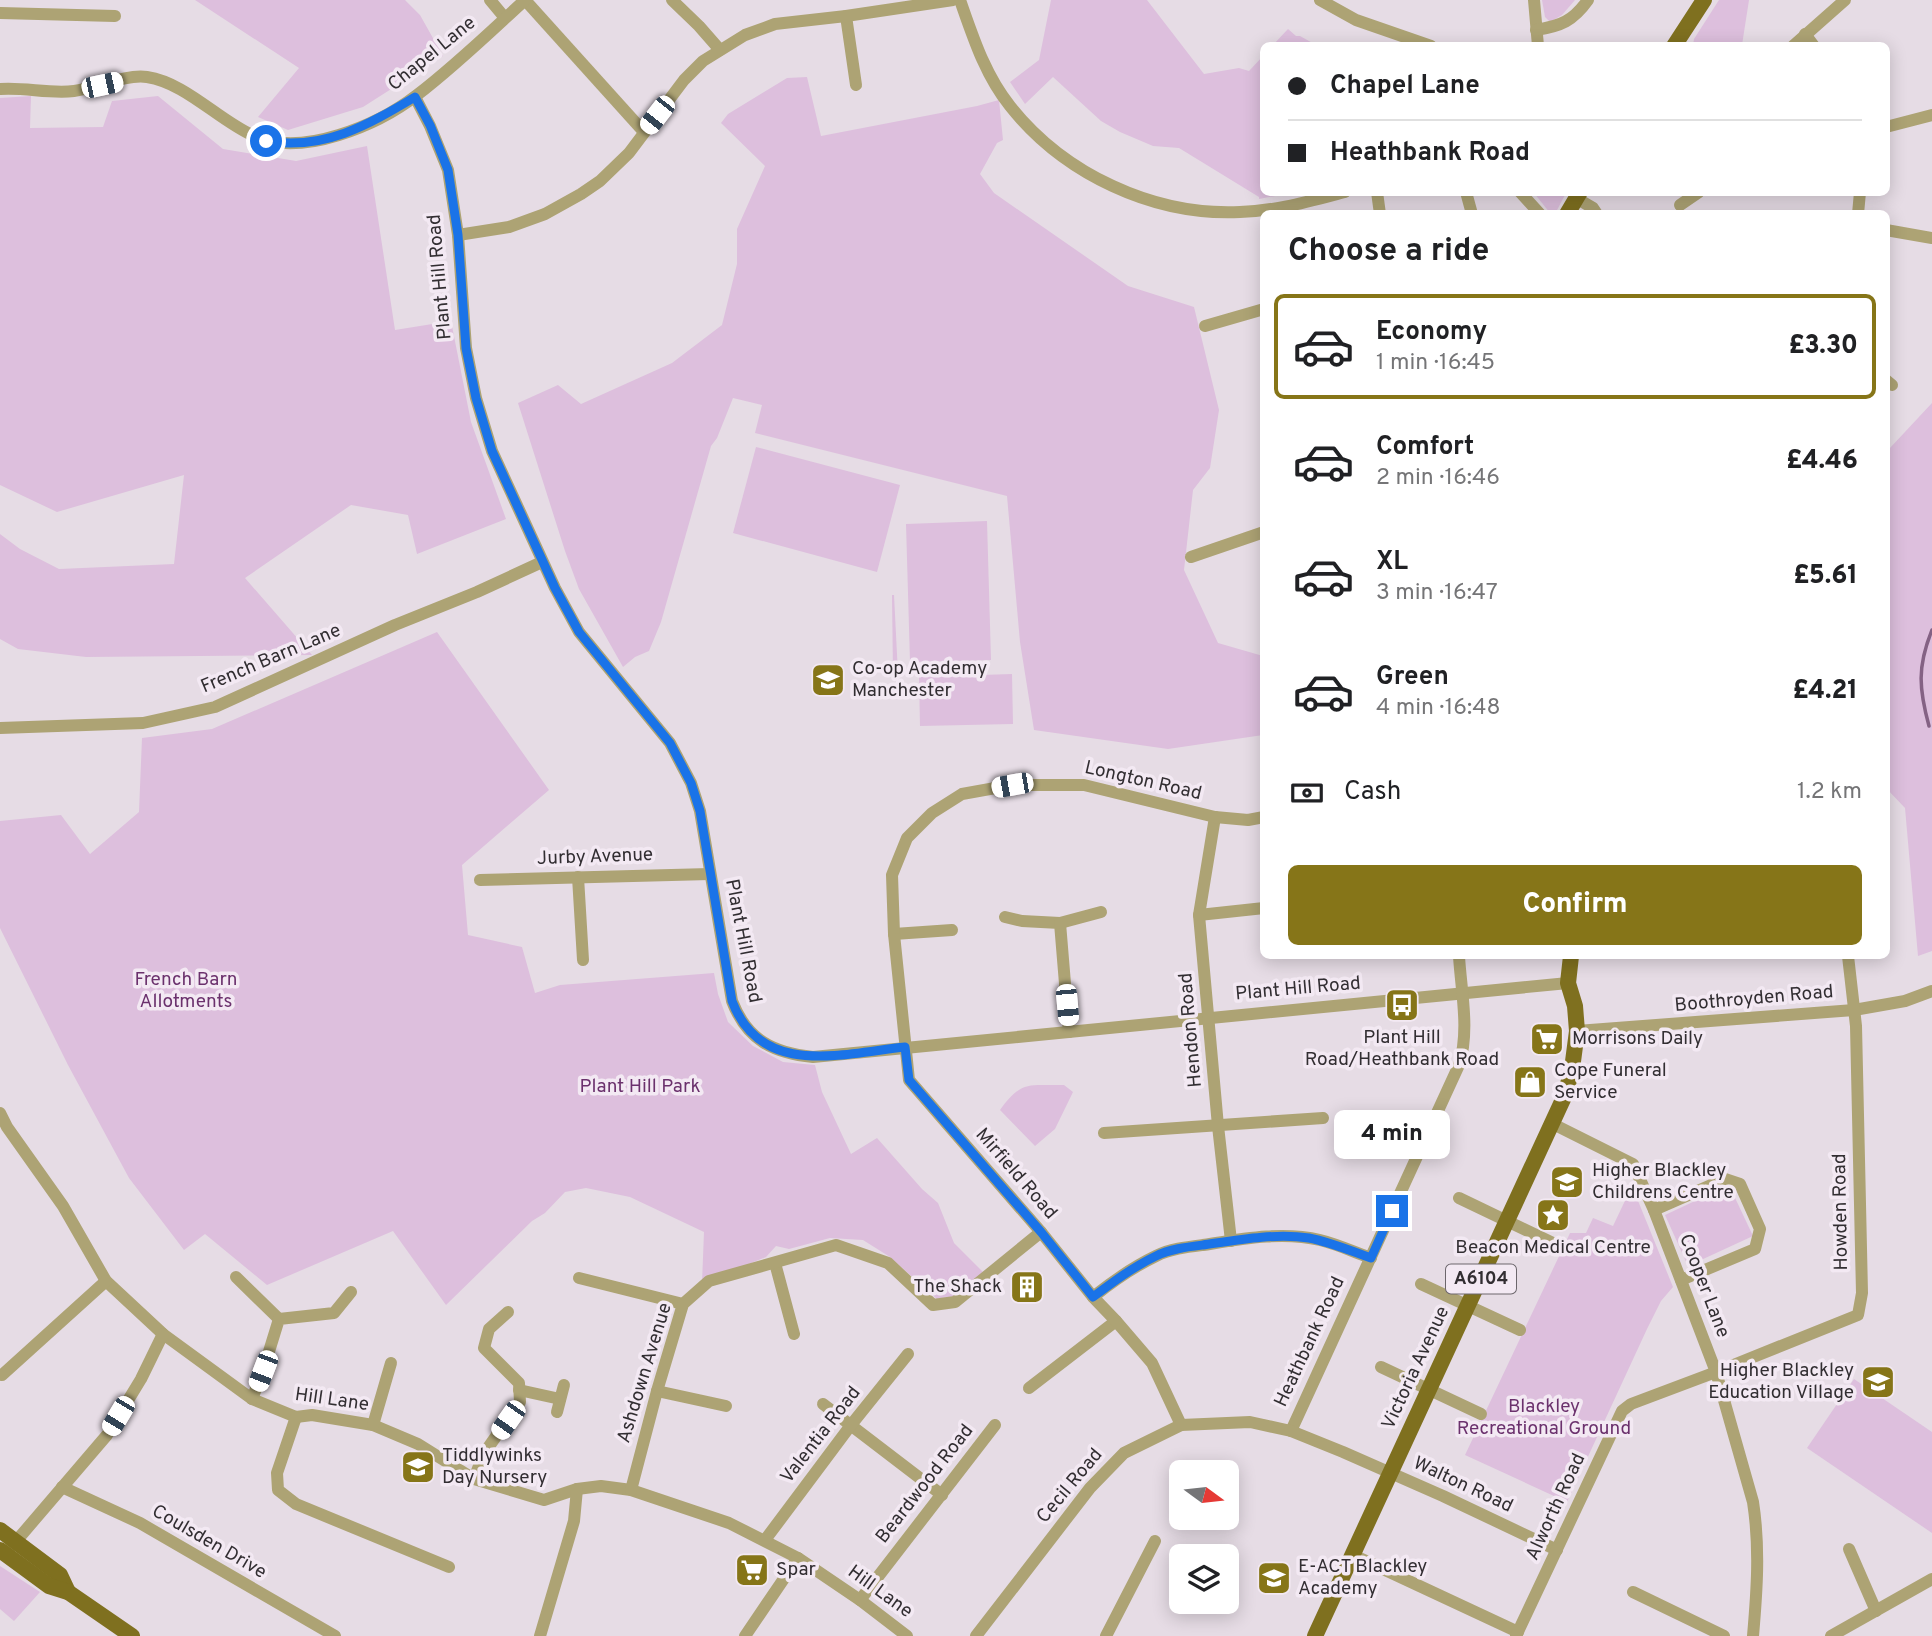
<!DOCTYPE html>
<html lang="en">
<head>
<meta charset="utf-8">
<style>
  :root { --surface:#fff; --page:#f6f6f6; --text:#202124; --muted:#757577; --line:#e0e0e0; --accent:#867518 }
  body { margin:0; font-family:Overpass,sans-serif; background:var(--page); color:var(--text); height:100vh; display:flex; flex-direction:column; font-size:26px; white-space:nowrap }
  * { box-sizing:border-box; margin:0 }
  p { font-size:23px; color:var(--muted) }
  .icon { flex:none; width:38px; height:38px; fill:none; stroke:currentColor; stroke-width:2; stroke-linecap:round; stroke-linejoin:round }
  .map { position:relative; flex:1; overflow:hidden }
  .sheet { position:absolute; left:1260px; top:210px; width:630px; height:749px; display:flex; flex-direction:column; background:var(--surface); border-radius:10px; box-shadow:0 4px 18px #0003 }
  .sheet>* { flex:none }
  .banner { position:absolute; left:1260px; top:42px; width:630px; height:154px; border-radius:10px; box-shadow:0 4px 18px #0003; display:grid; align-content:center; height:154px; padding:0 28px; background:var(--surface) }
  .needle { width:46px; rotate:105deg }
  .buttons { position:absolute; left:1169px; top:1460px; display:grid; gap:14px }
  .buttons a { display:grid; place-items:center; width:70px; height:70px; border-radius:10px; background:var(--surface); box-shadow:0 4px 18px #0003; font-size:35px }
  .end { position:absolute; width:32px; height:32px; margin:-16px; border:9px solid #1a73e8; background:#fff; box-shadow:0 0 0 4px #fff }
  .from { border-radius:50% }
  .bubble { position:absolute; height:49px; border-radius:10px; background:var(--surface); box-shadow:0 4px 18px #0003; font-size:23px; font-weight:800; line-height:49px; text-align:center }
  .car { position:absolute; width:21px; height:42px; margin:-21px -10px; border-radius:9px; box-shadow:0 0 5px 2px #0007; background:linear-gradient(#fff 24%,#345 0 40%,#fff 0 76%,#345 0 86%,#fff 0) }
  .banner b { display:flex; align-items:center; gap:24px; height:66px; font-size:26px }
  .banner b+b { border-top:2px solid var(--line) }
  .banner i { width:18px; height:18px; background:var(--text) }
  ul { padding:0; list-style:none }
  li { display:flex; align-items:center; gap:21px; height:105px; margin:0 14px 10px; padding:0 14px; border:4px solid transparent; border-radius:10px }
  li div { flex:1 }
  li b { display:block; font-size:26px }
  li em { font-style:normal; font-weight:800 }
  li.selected { border-color:var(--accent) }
  li>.icon { width:63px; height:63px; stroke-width:1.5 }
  h2 { padding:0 28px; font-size:32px; line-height:84px }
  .pay { display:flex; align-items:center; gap:18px; height:77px; padding:0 28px; font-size:26px }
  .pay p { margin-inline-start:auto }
  .button { display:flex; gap:14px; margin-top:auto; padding:14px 28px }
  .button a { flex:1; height:80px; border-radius:10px; background:var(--accent); color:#fff; font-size:28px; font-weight:800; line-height:80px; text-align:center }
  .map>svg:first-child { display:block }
</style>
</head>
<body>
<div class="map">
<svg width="1932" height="1636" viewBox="0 0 1932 1636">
  <rect width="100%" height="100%" fill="#e6dce5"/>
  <g fill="#ddbfdd">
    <polygon points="195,0 405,0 420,15 443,56 363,107 288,130 258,117 299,68"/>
    <polygon points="1051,0 1147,0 1204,74 1239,68 1249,71 1263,56 1264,192 1291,193 1259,199 1259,197 1179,148 1153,146 1120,132 1101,121 1053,77 1025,104 1010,82 1039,60"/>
    <polygon points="1542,0 1575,0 1562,15 1550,22 1545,17"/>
    <polygon points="1719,0 1749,0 1742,45 1693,45 1694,39"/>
    <polygon points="1288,29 1296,36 1300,36 1316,45 1273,45"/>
    <polygon points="807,77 821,136 977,106 999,100 1003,140 997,143 980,174 994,193 1128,286 1194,307 1219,410 1210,468 1193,490 1184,570 1218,643 1263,656 1263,735 1168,749 1034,730 1020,642 1007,496 755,433 762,405 733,398 717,438 711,446 661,622 649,651 635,657 623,667 579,589 565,551 518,403 558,385 581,404 672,363 722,325 737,264 737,229 765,166 721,123 728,114 787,78"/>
    <polygon points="31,96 30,128 103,127 112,101 158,96 223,149 296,161 367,146 395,330 451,321 471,422 506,519 417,554 408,515 351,505 245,578 312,655 86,657 18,649 0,639 0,534 20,549 59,569 174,564 184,475 57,512 0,485 0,98"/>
    <polygon points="1534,193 1566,193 1555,214 1550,213"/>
    <polygon points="1932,403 1932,951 1918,956 1905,808 1887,789 1886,445 1890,448"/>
    <polygon points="756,447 900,485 877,572 733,533"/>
    <polygon points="987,521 991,660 910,662 906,524"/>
    <polygon points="892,595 894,595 898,674 893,675"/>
    <polygon points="437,632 549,790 462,865 468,935 522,947 535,993 560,985 714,973 718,994 728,1022 753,1046 783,1062 815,1065 822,1092 851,1154 877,1138 922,1189 938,1203 954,1243 984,1273 956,1296 937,1299 890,1257 863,1240 830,1238 789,1249 776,1246 766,1257 702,1283 704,1232 630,1197 586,1188 565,1192 545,1213 532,1221 446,1305 393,1231 267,1285 205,1234 184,1250 129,1178 68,1065 0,928 0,821 61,815 90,854 139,812 142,738 212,729"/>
    <polygon points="1012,674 1013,724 920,726 919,677"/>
    <path d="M1064,1085L1073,1092L1055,1129L1035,1146L1000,1110C1022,1079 1030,1086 1064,1085Z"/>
    <polygon points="1729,1185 1753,1236 1688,1266 1665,1215"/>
    <polygon points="1632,1186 1673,1287 1661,1301 1647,1329 1567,1502 1465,1455 1570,1233 1586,1233 1593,1218 1613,1226"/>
    <polygon points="1854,1379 1932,1432 1932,1533 1807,1448"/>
    <polygon points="0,1566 40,1592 14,1621 0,1609"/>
  </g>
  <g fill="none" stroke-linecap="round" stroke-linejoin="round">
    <path stroke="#846284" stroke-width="3.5" d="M1929,726C1919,689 1917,667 1932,630"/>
    <g stroke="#ada374" stroke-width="12">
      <polyline points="490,0 505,18"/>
      <polyline points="525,0 644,132"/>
      <polyline points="672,0 699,26 720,50"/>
      <path d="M960,0C973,37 985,75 1010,106C1064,174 1153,216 1240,212C1276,211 1310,201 1345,192"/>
      <polyline points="1320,0 1356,20 1431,46"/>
      <polyline points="1534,0 1538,46"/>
      <polyline points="0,13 115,16"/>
      <polyline points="846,16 856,85"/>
      <path d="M1536,30C1561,26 1573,21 1588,0"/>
      <polyline points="1805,34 1814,46"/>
      <polyline points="1793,46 1845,0"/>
      <path d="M0,89C25,87 49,94 74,91C96,88 125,74 147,77C186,83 218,120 254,136C302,158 378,125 417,95C455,66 490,32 525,0"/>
      <path d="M415,97L430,126L448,170L458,235L466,348L476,398L492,451L555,588L579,632L670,743L691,783L700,811L732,1001C747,1040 773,1053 813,1057L1568,983"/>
      <polyline points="1886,127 1932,115"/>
      <polyline points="1377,192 1380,214"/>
      <polyline points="1466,192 1472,214"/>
      <polyline points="1520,192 1540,214"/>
      <polyline points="1576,198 1593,208 1597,214"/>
      <polyline points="1680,205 1699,192"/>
      <polyline points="1858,214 1860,192"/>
      <polyline points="1886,230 1932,238"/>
      <polyline points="458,235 509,227 545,214 581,194 600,181 629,153 684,80 703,61 745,35 775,24 846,16 953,0"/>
      <polyline points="1205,326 1264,309"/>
      <polyline points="1886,380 1892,385"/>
      <polyline points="1191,557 1264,532"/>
      <polyline points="0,728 143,723 215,707 395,625 477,592 542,562"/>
      <polyline points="1215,817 1199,915 1218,1126 1231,1241"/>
      <polyline points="578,877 583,960"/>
      <polyline points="480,880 710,874"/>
      <polyline points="1199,915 1264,908"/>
      <polyline points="1005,917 1022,921 1060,923 1069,1032"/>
      <polyline points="1060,923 1101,912"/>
      <polyline points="894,934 952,930"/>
      <polyline points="1577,1031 1854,1010 1905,1001 1932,991"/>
      <polyline points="0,1113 7,1127 63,1206 106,1281 163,1334 252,1399 296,1417 312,1415 373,1425 418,1444 474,1479 544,1500 577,1489 601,1486 631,1490 729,1523 798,1558 860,1600 907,1636"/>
      <path d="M1553,1124L1633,1164L1654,1210L1716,1372L1753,1502C1760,1547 1757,1590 1753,1636"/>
      <polyline points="1104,1133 1323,1118"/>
      <polyline points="1459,1198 1559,1246"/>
      <polyline points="1654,1210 1725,1179 1740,1184 1760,1229 1755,1249 1681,1280"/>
      <polyline points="775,1263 794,1334"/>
      <polyline points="236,1277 279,1319"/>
      <polyline points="579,1278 683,1304"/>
      <polyline points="1421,1284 1520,1330"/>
      <path d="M1093,1297C1113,1281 1133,1267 1156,1256C1170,1249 1187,1247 1203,1245C1241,1239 1282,1231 1320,1240C1337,1244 1354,1252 1371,1258"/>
      <polyline points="1381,1367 1481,1414"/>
      <polyline points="2,1375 106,1281"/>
      <polyline points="1029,1388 1116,1321"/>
      <polyline points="519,1390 560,1399"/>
      <polyline points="657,1391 726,1406"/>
      <polyline points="252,1399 263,1371 279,1319 334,1313 351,1292"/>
      <polyline points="823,1404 942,1495"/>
      <polyline points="557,1412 564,1385"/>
      <polyline points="296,1417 277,1473 278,1490 296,1504 449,1567"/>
      <polyline points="373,1425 391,1363"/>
      <polyline points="1181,1425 1152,1363 1116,1321 1093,1297 1041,1232 909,1080 894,934 892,875 907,838 932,813 962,794 1012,785 1084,785 1215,817 1248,820 1264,817"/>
      <path d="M1291,1431L1459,1065C1470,1030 1461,991 1459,956"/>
      <polyline points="474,1479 483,1455 520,1402 519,1383 484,1348 489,1329 508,1312"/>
      <polyline points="62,1487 140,1523 335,1636"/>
      <polyline points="631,1490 657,1391 683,1304 709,1281 836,1245 888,1263 933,1305 955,1302 1041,1232"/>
      <polyline points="765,1540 851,1425 908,1354"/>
      <polyline points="12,1546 107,1435 141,1379 163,1334"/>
      <polyline points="1849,1549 1876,1611"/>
      <polyline points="1353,1555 1518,1632"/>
      <polyline points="1633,1592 1724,1636"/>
      <polyline points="860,1600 995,1425"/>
      <polyline points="540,1636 574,1521 577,1489"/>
      <polyline points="745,1636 798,1558"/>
      <polyline points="976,1636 1090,1488 1124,1453 1181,1425 1250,1422 1291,1431 1343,1452 1443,1496 1557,1550"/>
      <polyline points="1106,1636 1155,1541"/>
      <polyline points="1516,1636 1622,1411 1631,1404 1716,1372 1858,1315 1862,1293 1856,1026 1848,956"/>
      <polyline points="1831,1636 1932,1579"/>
    </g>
    <g stroke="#7f701f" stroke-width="16">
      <polyline points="1674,46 1704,0"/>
      <polyline points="1567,214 1580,192"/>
      <polyline points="0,1530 60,1575 68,1592"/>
      <polyline points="0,1550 49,1586 68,1592 132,1636"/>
      <polyline points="1315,1636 1565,1095 1572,1069 1577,1031 1575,1006 1568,983 1571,956"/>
    </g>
  </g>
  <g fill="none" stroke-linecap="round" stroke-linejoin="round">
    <path stroke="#1a73e8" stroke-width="9" d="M266,141C324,151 368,125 415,97L430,125L448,170L458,235L466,348L476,398L492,451L555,588L579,632L670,743L691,783L700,811L732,1001C761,1078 841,1054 905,1047L909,1080L1041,1232L1093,1297C1113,1282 1133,1267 1156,1256C1170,1249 1187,1247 1203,1245C1237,1240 1275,1233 1309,1238C1330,1242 1351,1251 1371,1258L1392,1211"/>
  </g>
  <defs>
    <g id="school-square" transform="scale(1.75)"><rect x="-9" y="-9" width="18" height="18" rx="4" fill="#867518" stroke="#f3e9f3"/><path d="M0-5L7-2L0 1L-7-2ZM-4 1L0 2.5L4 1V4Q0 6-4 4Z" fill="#fff"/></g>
    <g id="bus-square" transform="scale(1.75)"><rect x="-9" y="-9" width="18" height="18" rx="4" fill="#867518" stroke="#f3e9f3"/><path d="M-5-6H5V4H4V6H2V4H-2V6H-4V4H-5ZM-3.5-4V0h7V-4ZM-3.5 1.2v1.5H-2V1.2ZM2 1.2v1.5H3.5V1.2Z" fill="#fff"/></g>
    <g id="supermarket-square" transform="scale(1.75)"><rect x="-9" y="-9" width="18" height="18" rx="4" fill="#867518" stroke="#f3e9f3"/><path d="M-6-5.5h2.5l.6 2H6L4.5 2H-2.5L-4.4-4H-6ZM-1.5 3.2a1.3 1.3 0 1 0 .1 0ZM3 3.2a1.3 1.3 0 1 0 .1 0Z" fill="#fff"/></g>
    <g id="shop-square" transform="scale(1.75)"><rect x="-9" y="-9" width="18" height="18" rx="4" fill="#867518" stroke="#f3e9f3"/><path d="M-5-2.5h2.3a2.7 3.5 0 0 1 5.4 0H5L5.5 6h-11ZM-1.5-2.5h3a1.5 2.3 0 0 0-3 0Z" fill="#fff"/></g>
    <g id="sight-square" transform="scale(1.75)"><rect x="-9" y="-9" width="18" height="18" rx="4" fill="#867518" stroke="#f3e9f3"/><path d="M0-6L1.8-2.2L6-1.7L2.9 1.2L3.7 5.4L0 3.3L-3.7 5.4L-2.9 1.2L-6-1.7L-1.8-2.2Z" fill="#fff"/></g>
    <g id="building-square" transform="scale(1.75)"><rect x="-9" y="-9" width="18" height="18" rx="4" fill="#867518" stroke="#f3e9f3"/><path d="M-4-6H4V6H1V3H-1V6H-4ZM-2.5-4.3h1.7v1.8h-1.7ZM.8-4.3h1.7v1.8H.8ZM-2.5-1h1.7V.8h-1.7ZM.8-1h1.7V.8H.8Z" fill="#fff"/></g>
  </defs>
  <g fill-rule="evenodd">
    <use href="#school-square" x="828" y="680"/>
    <use href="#bus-square" x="1402" y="1005"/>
    <use href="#supermarket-square" x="1547" y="1039"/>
    <use href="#shop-square" x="1530" y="1082"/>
    <use href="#school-square" x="1567" y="1182"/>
    <use href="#sight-square" x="1553" y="1215"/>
    <use href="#building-square" x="1027" y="1287"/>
    <use href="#school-square" x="1878" y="1382"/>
    <use href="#school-square" x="418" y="1467"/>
    <use href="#supermarket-square" x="752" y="1570"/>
    <use href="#school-square" x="1274" y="1578"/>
  </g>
  <g text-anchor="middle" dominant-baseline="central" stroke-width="7" stroke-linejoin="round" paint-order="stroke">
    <rect fill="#f3e9f3" stroke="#6c666c" stroke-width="2" x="1446" y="1264.5" width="70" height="29" rx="5"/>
    <g font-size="18" font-weight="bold" fill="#322e32">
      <text x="1481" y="1279">A6104</text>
    </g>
    <g font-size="19" fill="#322e32" stroke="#f3e9f3">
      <text transform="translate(432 54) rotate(-39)">Chapel Lane</text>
      <text transform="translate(440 277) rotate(-95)">Plant Hill Road</text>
      <text transform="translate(271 659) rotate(-23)">French Barn Lane</text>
      <text transform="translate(1143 781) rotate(13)">Longton Road</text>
      <text transform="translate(595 857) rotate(-2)">Jurby Avenue</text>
      <text transform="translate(743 941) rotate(79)">Plant Hill Road</text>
      <text transform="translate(1298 989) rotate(-5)">Plant Hill Road</text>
      <text transform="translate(1754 999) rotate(-5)">Boothroyden Road</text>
      <text transform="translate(1191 1030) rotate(-95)">Hendon Road</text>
      <text transform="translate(1016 1174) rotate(49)">Mirfield Road</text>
      <text transform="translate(1841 1212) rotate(-91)">Howden Road</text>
      <text transform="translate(1704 1286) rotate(69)">Cooper Lane</text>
      <text transform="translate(1310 1342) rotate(-65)">Heathbank Road</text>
      <text transform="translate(1416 1368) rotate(-65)">Victoria Avenue</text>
      <text transform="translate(645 1373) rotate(-73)">Ashdown Avenue</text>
      <text transform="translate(332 1400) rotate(8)">Hill Lane</text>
      <text transform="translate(821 1435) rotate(-52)">Valentia Road</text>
      <text transform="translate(925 1484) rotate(-52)">Beardwood Road</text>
      <text transform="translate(1463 1485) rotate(25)">Walton Road</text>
      <text transform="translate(1070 1486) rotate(-50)">Cecil Road</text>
      <text transform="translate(1556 1507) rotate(-65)">Alworth Road</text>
      <text transform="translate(209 1542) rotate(30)">Coulsden Drive</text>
      <text transform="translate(880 1592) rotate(36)">Hill Lane</text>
    </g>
    <g font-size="19" fill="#322e32" stroke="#f3e9f3" text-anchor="start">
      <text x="852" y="669">Co-op Academy<tspan x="852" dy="22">Manchester</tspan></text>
      <text x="1402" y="1038" text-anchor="middle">Plant Hill<tspan x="1402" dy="22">Road/Heathbank Road</tspan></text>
      <text x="1572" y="1039">Morrisons Daily</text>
      <text x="1554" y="1071">Cope Funeral<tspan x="1554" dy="22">Service</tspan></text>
      <text x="1592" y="1171">Higher Blackley<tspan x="1592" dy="22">Childrens Centre</tspan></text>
      <text x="1553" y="1248" text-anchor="middle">Beacon Medical Centre</text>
      <text x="1002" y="1287" text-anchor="end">The Shack</text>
      <text x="1854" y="1371" text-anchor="end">Higher Blackley<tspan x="1854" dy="22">Education Village</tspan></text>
      <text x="442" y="1456">Tiddlywinks<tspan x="442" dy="22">Day Nursery</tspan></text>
      <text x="1298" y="1567">E-ACT Blackley<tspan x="1298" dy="22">Academy</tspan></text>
      <text x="776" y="1570">Spar</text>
    </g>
    <g font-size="19" fill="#6b316d" stroke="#f3e9f3">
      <text x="186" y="980">French Barn<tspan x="186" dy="22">Allotments</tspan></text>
      <text x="640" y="1087">Plant Hill Park</text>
      <text x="1544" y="1407">Blackley<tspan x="1544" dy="22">Recreational Ground</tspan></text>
    </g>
  </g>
</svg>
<div class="buttons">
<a><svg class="needle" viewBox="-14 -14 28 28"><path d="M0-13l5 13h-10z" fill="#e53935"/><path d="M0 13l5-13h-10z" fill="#757577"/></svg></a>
<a><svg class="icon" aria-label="layers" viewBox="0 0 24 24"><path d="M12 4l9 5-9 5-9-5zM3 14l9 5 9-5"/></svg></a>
</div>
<i class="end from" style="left:266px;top:141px"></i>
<i class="end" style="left:1392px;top:1211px"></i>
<div class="bubble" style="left:1334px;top:1110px;width:116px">4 min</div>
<i class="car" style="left:102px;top:85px;rotate:78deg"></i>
<i class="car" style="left:657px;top:115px;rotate:218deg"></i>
<i class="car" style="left:1012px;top:785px;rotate:260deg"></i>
<i class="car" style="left:1067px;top:1005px;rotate:175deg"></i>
<i class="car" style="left:263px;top:1371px;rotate:201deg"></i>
<i class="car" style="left:118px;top:1416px;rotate:211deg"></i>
<i class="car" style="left:508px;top:1420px;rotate:215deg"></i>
<div class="banner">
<b><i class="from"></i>Chapel Lane</b>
<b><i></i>Heathbank Road</b>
</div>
<section class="sheet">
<h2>Choose a ride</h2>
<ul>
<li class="selected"><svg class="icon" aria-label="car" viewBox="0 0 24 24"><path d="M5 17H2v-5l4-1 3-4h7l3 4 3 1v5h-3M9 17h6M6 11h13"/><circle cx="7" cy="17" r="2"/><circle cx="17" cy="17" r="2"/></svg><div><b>Economy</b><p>1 min · 16:45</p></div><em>£3.30</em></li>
<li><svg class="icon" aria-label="car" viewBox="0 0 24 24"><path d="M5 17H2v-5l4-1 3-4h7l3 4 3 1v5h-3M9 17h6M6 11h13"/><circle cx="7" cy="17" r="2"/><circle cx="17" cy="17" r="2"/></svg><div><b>Comfort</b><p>2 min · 16:46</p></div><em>£4.46</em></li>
<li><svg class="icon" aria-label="car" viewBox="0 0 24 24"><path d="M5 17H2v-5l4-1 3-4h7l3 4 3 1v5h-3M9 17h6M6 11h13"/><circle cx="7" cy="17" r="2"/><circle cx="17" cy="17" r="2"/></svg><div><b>XL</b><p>3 min · 16:47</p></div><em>£5.61</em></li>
<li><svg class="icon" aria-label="car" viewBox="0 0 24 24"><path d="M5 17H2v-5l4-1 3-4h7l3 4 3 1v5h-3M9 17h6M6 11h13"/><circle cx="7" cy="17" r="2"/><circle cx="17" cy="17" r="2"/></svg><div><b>Green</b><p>4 min · 16:48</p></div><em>£4.21</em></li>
</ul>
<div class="pay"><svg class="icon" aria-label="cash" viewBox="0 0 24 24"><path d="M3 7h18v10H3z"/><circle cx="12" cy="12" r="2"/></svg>Cash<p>1.2 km</p></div>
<div class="button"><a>Confirm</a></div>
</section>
</div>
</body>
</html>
